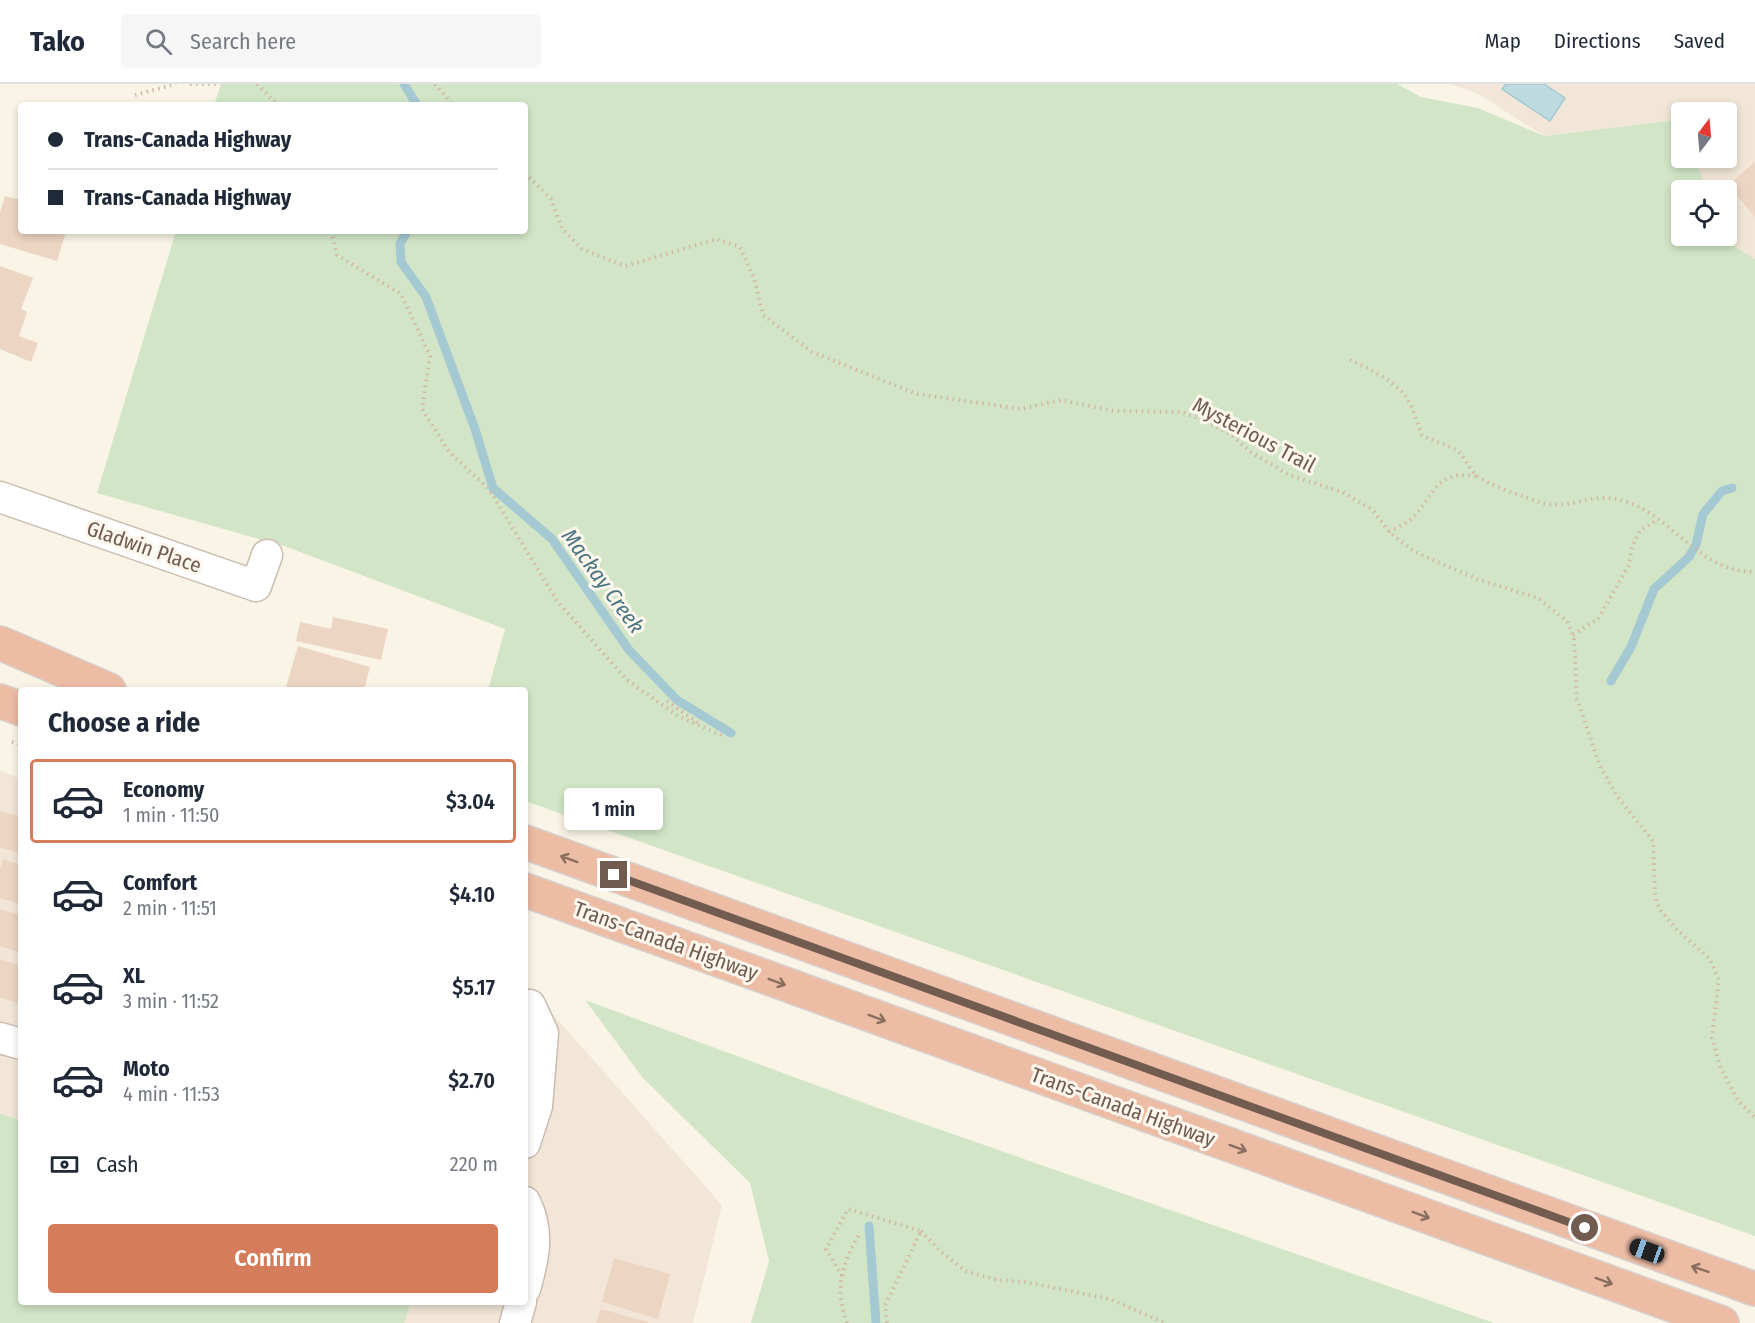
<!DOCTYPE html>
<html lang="en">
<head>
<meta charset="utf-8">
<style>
  :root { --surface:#fff; --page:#f6f6f7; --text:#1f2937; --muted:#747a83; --line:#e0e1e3; --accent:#d57c5b }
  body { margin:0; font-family:"Fira Sans Condensed",sans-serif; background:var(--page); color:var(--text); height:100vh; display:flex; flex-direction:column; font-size:22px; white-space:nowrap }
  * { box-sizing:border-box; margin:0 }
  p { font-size:20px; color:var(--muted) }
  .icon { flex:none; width:33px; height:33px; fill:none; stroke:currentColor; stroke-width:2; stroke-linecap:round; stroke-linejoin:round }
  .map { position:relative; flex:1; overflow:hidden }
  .sheet { position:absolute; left:18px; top:603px; width:510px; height:618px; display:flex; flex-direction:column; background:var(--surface); border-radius:6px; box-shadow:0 3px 9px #0003 }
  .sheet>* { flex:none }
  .banner { position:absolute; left:18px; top:18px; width:510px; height:132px; border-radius:6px; box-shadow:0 3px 9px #0003; display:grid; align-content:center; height:132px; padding:0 30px; background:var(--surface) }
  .needle { width:39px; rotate:16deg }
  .buttons { position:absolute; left:1671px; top:18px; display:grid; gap:12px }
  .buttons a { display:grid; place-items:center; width:66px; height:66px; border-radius:6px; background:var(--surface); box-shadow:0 3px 9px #0003; font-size:30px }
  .end { position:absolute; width:27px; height:27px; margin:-14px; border:8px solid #715c4f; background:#fff; box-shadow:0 0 0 3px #fff }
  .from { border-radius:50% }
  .bubble { position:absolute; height:42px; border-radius:6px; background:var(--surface); box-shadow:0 3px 9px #0003; font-size:20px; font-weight:600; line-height:42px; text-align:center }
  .car { position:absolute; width:18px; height:36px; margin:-18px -9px; border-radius:8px; box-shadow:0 0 4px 2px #0007; background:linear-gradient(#222 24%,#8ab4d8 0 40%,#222 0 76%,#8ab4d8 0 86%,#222 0) }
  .banner b { display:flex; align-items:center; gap:21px; height:57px; font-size:22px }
  .banner b+b { border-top:2px solid var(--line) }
  .banner i { width:15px; height:15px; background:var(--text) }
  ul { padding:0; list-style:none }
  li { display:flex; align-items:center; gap:18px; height:84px; margin:0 12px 9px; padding:0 18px; border:3px solid transparent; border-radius:6px }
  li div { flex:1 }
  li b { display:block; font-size:22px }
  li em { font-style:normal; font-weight:600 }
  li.current { border-color:var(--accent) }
  li>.icon { width:54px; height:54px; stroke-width:1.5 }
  h2 { padding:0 30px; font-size:27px; line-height:72px }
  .pay { display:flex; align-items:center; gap:15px; height:66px; padding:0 30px; font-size:22px }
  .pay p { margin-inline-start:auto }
  .action { display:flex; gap:12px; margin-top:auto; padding:12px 30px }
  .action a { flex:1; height:69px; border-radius:6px; background:var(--accent); color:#fff; font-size:24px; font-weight:600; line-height:69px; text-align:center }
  header { display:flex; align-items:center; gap:36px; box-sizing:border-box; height:84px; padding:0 30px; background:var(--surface); border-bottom:2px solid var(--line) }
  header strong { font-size:28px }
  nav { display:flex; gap:33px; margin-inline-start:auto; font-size:21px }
  .search { width:420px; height:54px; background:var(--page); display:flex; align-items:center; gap:15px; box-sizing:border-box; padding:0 21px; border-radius:6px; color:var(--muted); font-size:22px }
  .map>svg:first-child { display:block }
</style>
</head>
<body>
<header>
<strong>Tako</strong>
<div class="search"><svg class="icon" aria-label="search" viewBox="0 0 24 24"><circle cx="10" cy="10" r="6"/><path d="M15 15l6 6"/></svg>Search here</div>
<nav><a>Map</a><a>Directions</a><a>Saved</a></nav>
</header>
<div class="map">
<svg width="1755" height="1239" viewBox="0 0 1755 1239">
  <rect width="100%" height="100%" fill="#faf4e7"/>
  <g fill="#f1e6d7">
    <polygon points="1450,0 1755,0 1755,175 1732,161 1727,148 1726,106 1708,106 1694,74 1726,74 1726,28 1682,28 1681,46 1677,36 1544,52 1477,9"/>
    <polygon points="0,687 21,695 21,1218 525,1218 525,899 722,1121 693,1239 0,1239"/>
  </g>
  <g fill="#d2e6c7">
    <polygon points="221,0 1397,0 1421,13 1478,24 1544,52 1677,36 1681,46 1682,74 1694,74 1708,106 1682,106 1682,152 1726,152 1727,148 1732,161 1755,175 1755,1152 525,717 525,606 488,606 505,545 287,463 97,409 176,147 525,147 525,21 214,21"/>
    <polygon points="585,916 878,1024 1494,1239 751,1239 769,1177 750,1099 643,994"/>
    <polygon points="0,1030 21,1036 21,1218 411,1218 404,1239 0,1239"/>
  </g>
  <polygon fill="#bedae1" stroke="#a5c9d2" stroke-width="1.5" points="1506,0 1544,0 1565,14 1550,37 1502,5"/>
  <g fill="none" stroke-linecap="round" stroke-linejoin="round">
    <g stroke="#a5c9d2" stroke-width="9">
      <polyline points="404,0 417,21"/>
      <polyline points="407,147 400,160 401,178 426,213 475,345 493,404 552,455 629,566 677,616 731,649"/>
      <polyline points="1611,597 1631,563 1654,505 1689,473 1696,461 1703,430 1722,407 1732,404"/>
      <polyline points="869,1142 876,1239"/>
    </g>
  </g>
  <g fill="#ecd5c2">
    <polygon points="1755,78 1755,133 1728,101"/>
    <polygon points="5,112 21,116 21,147 66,147 57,177 0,160 0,128"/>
    <polygon points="0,182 33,194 21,225 27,228 19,252 38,259 31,278 0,265"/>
    <polygon points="333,533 388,545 381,576 296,557 300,538 331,545"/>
    <polygon points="298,562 370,583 364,606 295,606 286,603"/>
    <polygon points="0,727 21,733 21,770 0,763"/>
    <polygon points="3,775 21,781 21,820 0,814 0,785"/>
    <polygon points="0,825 21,831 21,869 0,862"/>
    <polygon points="0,875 21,882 21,921 0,913"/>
    <polygon points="614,1174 670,1190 658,1235 602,1218"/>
    <polygon points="601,1225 648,1238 648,1239 596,1239"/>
  </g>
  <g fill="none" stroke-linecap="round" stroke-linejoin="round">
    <g stroke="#cbbcaf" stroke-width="33">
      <g id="street">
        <polyline points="0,413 256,502 267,471"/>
        <polyline points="0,954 21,960"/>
        <polyline points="525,1059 537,1022 543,949 530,921"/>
        <path d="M525,1118C540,1148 534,1174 525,1205"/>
        <polyline points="515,1239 521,1218"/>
      </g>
    </g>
    <g stroke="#d7d1ce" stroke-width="36">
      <g id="highway">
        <polyline points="0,559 109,606"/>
        <polyline points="0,617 21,625"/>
        <polyline points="525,758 1755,1205"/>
        <polyline points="525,806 1722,1239"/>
      </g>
    </g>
    <g stroke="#d1b8a5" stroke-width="4" stroke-dasharray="1.5 4.5" stroke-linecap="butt">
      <polyline points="190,0 218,0"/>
      <polyline points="257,0 278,21"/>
      <polyline points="435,0 453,21"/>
      <polyline points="135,11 176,0"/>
      <polyline points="525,89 551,115 562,145 582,165 625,182 717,155 740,163 754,194 763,231 812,268 917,310 1021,325 1061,316 1114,327 1181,328 1201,335 1230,350 1251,368 1289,391 1342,408 1373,426 1389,448 1415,468 1477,495 1538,514 1567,537 1574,554 1577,615 1600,682 1617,712 1653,757 1655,811 1659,824 1677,846 1709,874 1719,896 1712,954 1721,985 1739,1018 1755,1033"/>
      <polyline points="331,147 337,171 401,210 430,272 422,325 449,368 489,405 557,517 627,596 678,632 723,652"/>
      <path d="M1350,276C1370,285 1396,297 1408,316C1414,326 1417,340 1422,351C1433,357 1445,360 1456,366C1464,370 1468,384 1476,391C1486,400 1524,413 1539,418C1575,429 1593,401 1637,422C1679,443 1704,488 1755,488"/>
      <path d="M1389,448C1395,444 1404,441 1410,436C1436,413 1432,386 1476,392"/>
      <polyline points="1573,551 1598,535 1629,481 1632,463 1640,446 1658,436"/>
      <polyline points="667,617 698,639"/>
      <polyline points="12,658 21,661"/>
      <polyline points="921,1147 940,1167 967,1188 998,1196 1025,1198 1110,1215 1165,1239"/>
      <polyline points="842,1192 826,1165 848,1125 921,1147 885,1221 887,1239"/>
      <path d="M847,1239C834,1204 842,1179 860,1149"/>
    </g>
    <use href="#street" stroke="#fff" stroke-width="30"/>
    <use href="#highway" stroke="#edbca5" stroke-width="33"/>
  </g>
  <defs><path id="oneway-shaft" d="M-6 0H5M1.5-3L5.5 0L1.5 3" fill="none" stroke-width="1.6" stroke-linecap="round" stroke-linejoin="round" transform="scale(1.5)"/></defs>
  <g stroke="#8a6f60">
    <use href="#oneway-shaft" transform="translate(569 775) rotate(-160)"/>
    <use href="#oneway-shaft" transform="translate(777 898) rotate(20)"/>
    <use href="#oneway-shaft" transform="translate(877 934) rotate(20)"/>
    <use href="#oneway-shaft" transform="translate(1238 1064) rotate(20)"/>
    <use href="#oneway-shaft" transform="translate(1421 1131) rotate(20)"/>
    <use href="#oneway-shaft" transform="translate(1700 1185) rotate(-161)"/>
    <use href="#oneway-shaft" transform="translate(1604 1197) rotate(20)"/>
  </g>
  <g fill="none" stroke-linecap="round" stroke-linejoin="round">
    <polyline stroke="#715c4f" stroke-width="8" points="614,791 1585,1144"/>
  </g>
  <g text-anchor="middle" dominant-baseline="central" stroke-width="6" stroke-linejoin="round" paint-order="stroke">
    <g font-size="21" fill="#715c4f" stroke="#fdf7ed">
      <text transform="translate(1254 351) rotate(28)">Mysterious Trail</text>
      <text transform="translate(144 463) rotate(19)">Gladwin Place</text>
      <text transform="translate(666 857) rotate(20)">Trans-Canada Highway</text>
      <text transform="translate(1123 1023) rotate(20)">Trans-Canada Highway</text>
    </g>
    <g font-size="22" font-style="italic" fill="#4b7581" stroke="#fdf7ed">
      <text transform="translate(603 497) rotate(54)">Mackay Creek</text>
    </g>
  </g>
</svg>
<div class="buttons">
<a><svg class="needle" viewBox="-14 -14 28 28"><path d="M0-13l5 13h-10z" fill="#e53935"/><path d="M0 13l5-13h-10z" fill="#747a83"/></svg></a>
<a><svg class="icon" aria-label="locate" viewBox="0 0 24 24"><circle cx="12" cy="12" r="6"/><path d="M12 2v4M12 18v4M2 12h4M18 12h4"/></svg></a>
</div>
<i class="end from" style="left:1585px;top:1144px"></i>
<i class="end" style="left:614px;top:791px"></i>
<div class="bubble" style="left:564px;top:704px;width:99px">1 min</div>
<i class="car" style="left:1647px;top:1167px;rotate:290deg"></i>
<div class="banner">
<b><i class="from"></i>Trans-Canada Highway</b>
<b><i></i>Trans-Canada Highway</b>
</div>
<section class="sheet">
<h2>Choose a ride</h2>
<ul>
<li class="current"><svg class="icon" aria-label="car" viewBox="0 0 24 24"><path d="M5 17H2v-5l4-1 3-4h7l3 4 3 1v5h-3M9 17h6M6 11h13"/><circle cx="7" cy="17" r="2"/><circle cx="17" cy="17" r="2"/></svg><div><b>Economy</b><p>1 min · 11:50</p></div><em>$3.04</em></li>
<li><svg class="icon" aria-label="car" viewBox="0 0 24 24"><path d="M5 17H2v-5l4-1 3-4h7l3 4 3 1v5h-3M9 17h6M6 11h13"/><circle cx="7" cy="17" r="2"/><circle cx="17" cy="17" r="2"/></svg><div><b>Comfort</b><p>2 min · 11:51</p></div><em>$4.10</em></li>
<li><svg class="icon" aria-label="car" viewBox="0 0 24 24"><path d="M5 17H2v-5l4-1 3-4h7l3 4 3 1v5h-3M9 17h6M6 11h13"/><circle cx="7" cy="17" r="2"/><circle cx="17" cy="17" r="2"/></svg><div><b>XL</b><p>3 min · 11:52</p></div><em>$5.17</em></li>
<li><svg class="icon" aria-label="car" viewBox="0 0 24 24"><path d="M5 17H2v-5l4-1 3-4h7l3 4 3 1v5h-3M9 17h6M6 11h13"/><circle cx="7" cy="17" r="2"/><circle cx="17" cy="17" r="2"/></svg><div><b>Moto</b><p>4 min · 11:53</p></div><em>$2.70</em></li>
</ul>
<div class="pay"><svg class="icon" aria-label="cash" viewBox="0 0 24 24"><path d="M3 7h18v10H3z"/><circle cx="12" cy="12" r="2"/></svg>Cash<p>220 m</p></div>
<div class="action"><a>Confirm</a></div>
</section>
</div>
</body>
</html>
